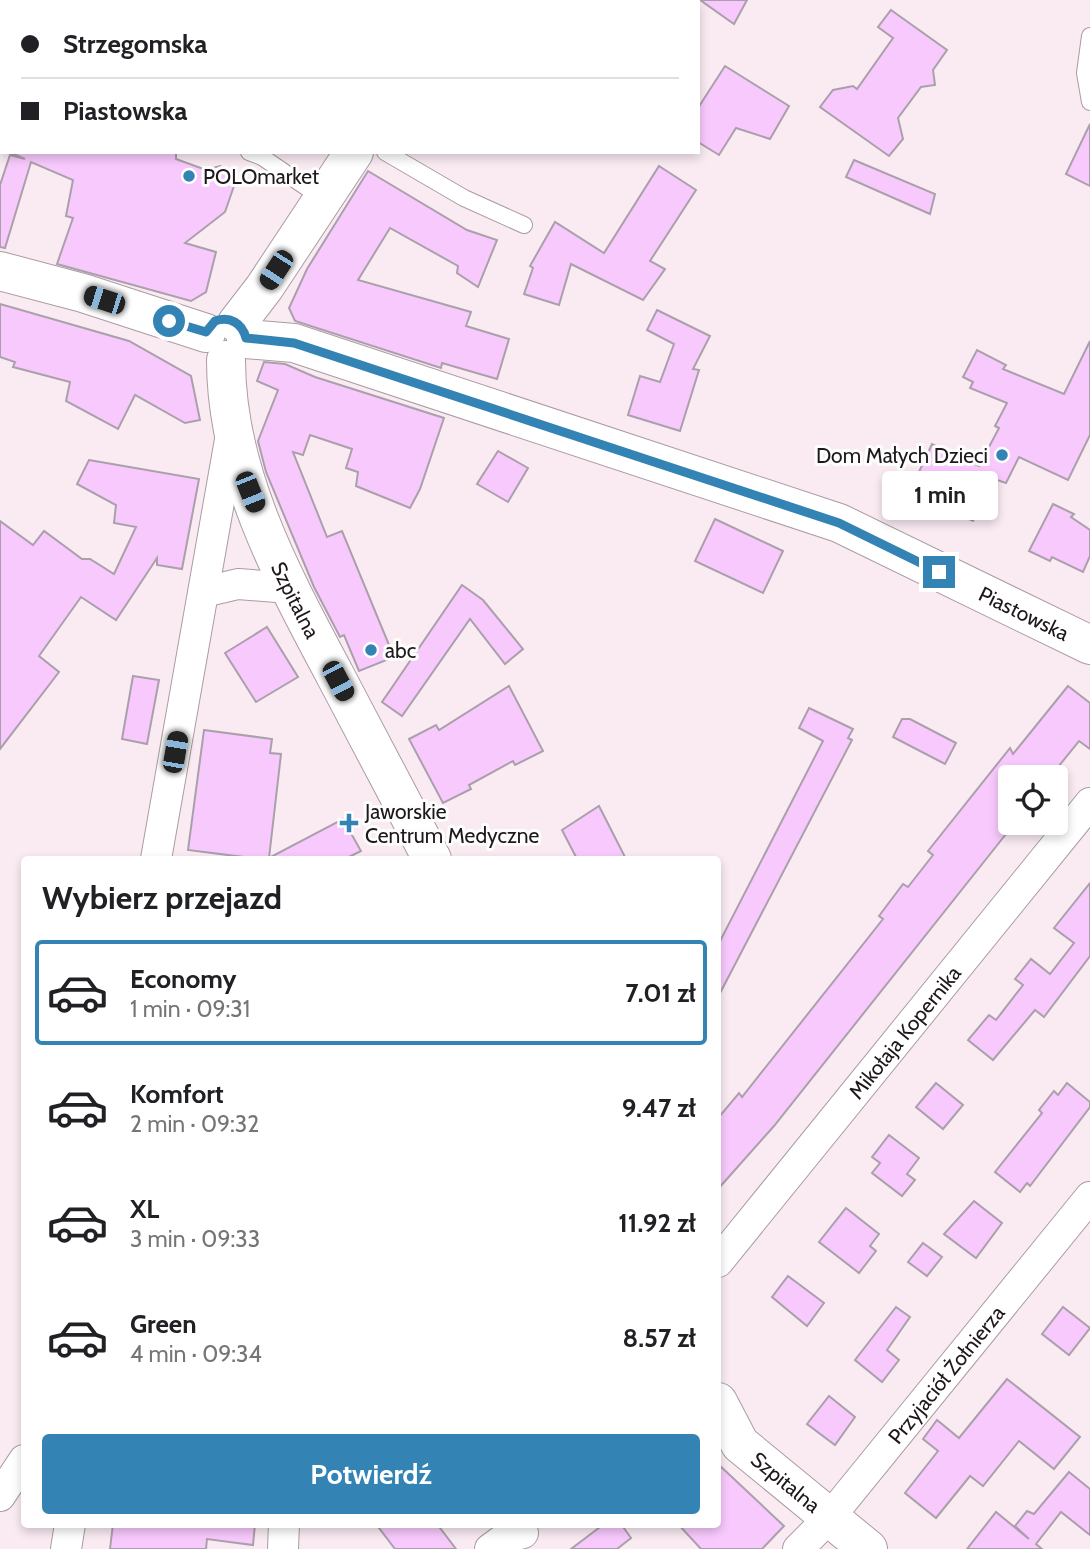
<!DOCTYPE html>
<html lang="pl">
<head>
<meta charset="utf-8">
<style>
  :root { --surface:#fff; --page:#f6f6f6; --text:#202124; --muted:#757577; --line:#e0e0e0; --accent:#3384b5 }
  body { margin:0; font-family:Cabin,sans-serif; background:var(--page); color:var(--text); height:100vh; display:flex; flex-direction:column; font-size:26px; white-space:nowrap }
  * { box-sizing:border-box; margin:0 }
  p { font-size:23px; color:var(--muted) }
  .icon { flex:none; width:38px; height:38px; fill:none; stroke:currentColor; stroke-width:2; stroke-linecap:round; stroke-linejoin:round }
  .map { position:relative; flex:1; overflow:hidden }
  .details { position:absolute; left:21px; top:856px; width:700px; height:672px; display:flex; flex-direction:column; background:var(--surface); border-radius:7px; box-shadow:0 4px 10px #0003 }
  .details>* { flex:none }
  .hud { position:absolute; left:0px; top:0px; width:700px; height:154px; box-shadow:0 4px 10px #0003; display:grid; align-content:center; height:154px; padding:0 21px; background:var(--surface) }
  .tools { position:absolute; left:998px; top:765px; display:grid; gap:14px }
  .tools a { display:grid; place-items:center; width:70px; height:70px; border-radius:7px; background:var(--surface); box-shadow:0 4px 10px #0003; font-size:35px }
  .end { position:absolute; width:32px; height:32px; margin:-16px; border:9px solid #3384b5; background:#fff; box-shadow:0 0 0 4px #fff }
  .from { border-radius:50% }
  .bubble { position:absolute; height:49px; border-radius:7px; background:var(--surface); box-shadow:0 4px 10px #0003; font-size:23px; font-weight:700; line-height:49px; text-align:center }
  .car { position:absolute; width:21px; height:42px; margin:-21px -10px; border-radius:9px; box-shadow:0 0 5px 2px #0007; background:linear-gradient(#222 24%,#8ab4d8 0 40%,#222 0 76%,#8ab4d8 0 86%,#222 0) }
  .hud b { display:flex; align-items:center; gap:24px; height:66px; font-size:26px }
  .hud b+b { border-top:2px solid var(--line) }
  .hud i { width:18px; height:18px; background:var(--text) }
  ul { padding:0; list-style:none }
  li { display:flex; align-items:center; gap:21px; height:105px; margin:0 14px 10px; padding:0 7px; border:4px solid transparent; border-radius:7px }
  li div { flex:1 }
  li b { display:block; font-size:26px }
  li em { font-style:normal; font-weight:700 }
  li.on { border-color:var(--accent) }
  li>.icon { width:63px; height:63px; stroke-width:1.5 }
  h2 { padding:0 21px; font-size:32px; line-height:84px }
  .action { display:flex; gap:14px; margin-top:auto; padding:14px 21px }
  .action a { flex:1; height:80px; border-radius:7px; background:var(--accent); color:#fff; font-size:28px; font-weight:700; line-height:80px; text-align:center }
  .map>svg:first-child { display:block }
</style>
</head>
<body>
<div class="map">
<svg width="1090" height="1549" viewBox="0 0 1090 1549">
  <rect width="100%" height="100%" fill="#faebf3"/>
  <g fill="#f8c9fd" stroke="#aaa0ab" stroke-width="2">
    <polygon points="700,0 747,0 734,24"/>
    <polygon points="891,10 947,50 933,70 935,85 921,87 898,118 903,139 889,156 820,107 833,90 853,86 857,89 893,38 878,27"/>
    <polygon points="725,66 789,106 770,139 736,128 719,155 698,142 698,108"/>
    <polygon points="1090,124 1090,186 1066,174"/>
    <polygon points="9,152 176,152 176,159 206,170 220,166 231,171 234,186 225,212 185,243 216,252 206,292 191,301 57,264 73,218 66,216 73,180 31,162 5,248 0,247 0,185 10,155 25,159"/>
    <polygon points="854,160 935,194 930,214 846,177"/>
    <polygon points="659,166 696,190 650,261 665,269 643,300 571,264 559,305 524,294 533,268 530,266 555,222 604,253"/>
    <polygon points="368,171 467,230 497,240 478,287 457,273 458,266 390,228 358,280 471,312 466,326 509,339 497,379 442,363 441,368 295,321 289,308 307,269"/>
    <polygon points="0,304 129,341 191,376 200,420 185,423 135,395 118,429 66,401 70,382 13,367 15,362 0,357"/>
    <polygon points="657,310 710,336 693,369 699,370 680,431 628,415 640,376 660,382 674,344 647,330"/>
    <polygon points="1090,341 1090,435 1068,480 1019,457 1006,483 994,479 973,521 910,491 932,444 979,466 999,428 995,426 1007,403 970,388 973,382 963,377 977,350 1006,365 1003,369 1064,394"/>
    <polygon points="264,362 285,364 315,377 444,418 420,489 410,508 356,486 358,472 346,468 352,449 310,435 303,455 293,452 327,537 342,531 394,657 359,671 344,635 340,637 314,587 266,472 258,441 278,390 257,381"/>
    <polygon points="498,451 528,468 508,502 477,484"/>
    <polygon points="89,460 199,479 182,569 157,565 157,558 116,620 81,597 39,656 59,672 0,749 0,521 33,545 44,531 82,559 90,559 114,574 136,527 114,523 116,505 77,484"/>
    <polygon points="1053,504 1074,514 1071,517 1090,530 1090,556 1083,572 1052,557 1050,561 1029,551"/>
    <polygon points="715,519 783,551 763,593 695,561"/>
    <polygon points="462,585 483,600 523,649 505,664 470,619 402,716 382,702"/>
    <polygon points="267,627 298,677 256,702 225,653"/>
    <polygon points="133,676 159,680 147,744 122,739"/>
    <polygon points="509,686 543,751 515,765 513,761 469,785 471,789 443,803 409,739 436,725 439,730"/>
    <polygon points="1068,686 1090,703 1090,749 1079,741 1050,777 1010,777 1010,829 774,1126 718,1189 718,1118 739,1093 742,1097 883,919 879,916 903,884 908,887 933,855 928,851 1010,748 1013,754"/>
    <polygon points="809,708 853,729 848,738 852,740 718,997 718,945 823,741 799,728"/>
    <polygon points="902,719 910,719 956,743 945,764 893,737"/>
    <polygon points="204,730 272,739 270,753 281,754 269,858 343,819 361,851 345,859 259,859 188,850"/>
    <polygon points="599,806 626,859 577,859 562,830"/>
    <polygon points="1090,883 1090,956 1044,1017 1035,1010 993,1060 968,1040 989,1015 996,1020 1023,985 1015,979 1031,959 1050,974 1074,943 1054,928"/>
    <polygon points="936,1083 963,1105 943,1129 916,1107"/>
    <polygon points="1067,1083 1090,1102 1090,1107 1030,1186 1027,1183 1020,1192 995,1172 1042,1113 1039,1110 1054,1091 1058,1095"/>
    <polygon points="889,1135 919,1158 907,1174 915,1180 902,1196 872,1173 880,1163 872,1157"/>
    <polygon points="974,1201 1002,1223 976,1258 944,1234"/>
    <polygon points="846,1208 879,1234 870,1246 876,1251 859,1273 819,1242"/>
    <polygon points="923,1243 942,1257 927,1276 908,1262"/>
    <polygon points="788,1276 824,1303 807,1326 772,1297"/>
    <polygon points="896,1307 910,1317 887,1350 899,1360 882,1382 855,1360"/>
    <polygon points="1063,1307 1090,1328 1069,1355 1042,1334"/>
    <polygon points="1007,1379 1080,1437 1054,1469 1019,1441 983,1486 970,1476 936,1518 905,1493 938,1451 923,1439 937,1420 959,1438"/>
    <polygon points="829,1396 855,1417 835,1445 807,1424"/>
    <polygon points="718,1464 784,1526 762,1549 701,1549 678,1524 718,1524"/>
    <polygon points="1069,1472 1090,1489 1090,1535 1061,1512 1036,1544 1042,1549 967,1549 996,1512 1029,1539 1015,1526 1027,1511 1034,1514"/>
    <polygon points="113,1524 255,1524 253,1545 207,1539 206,1549 110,1549"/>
    <polygon points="376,1524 437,1524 456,1549 395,1549"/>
    <polygon points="604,1524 621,1524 631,1538 617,1549 571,1549"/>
  </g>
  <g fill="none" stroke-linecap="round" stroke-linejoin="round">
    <g stroke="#aa9ca3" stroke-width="18">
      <g id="service">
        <polyline points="582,0 584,2"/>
        <polyline points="1090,36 1085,73 1090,102"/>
        <polyline points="249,152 262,157 322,198"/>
        <polyline points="385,152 464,198 524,225"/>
      </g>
    </g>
    <g stroke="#aa9ca3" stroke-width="32">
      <g id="minor">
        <polyline points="204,592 238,584 289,588"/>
        <polyline points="156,859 231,434"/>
        <path id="s1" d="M718,1262L1090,803"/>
        <polyline points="0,1496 24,1460"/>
        <polyline points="66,1549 70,1524"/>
        <polyline points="283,1549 284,1524"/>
        <polyline points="490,1549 505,1538 523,1533"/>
        <path id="s2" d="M798,1549L829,1518L1090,1197"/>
      </g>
    </g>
    <g stroke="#aa9ca3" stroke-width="40">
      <g id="tertiary">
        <polyline points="457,2 458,0"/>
        <polyline points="0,271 83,293 206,333"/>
        <polyline points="237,323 264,288 354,152"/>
        <path id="s3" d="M246,339L294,343L839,523L1090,645"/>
        <path id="s4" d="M226,360C226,474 283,577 335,675C367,736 400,798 432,859"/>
        <path id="s5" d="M718,1402L740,1444L868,1549"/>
      </g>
    </g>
    <use href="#service" stroke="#fff" stroke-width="16"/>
    <use href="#minor" stroke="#fff" stroke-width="30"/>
    <use href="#tertiary" stroke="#fff" stroke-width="38"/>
  </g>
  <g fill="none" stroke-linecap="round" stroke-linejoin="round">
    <path stroke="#3384b5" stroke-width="9" d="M169,321L206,332L215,321C230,316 242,323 246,338L294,343L839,523L939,572"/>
  </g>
  <g fill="#3384b5" stroke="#fdfdfd" stroke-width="2.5">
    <circle cx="189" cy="176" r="7"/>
    <circle cx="1002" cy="455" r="7"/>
    <circle cx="371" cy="650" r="7"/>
    <path d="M345.5 812.5h7v7h7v7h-7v7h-7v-7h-7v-7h7z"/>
  </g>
  <g text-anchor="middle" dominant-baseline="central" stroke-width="6" stroke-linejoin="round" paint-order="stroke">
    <g font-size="21" fill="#1e181b" stroke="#fdfdfd" text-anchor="start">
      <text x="203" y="176">POLOmarket</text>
      <text x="988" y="455" text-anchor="end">Dom Małych Dzieci</text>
      <text x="385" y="650">abc</text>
      <text x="365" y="811">Jaworskie<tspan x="365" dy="24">Centrum Medyczne</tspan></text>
    </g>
    <g font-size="21" fill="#1e181b" stroke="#fdfdfd">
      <text stroke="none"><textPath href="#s4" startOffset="252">Szpitalna</textPath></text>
      <text stroke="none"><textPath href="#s3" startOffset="828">Piastowska</textPath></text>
      <text stroke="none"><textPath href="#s1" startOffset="296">Mikołaja Kopernika</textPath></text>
      <text stroke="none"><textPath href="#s2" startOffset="229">Przyjaciół Żołnierza</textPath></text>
      <text stroke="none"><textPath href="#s5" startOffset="107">Szpitalna</textPath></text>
    </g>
  </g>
</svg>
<div class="tools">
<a><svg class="icon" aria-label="locate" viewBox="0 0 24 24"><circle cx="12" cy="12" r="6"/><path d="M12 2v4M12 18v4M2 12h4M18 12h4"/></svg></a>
</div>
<i class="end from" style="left:169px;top:321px"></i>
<i class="end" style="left:939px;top:572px"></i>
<div class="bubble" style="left:882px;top:471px;width:116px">1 min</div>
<i class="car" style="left:276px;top:270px;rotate:213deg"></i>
<i class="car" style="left:104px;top:300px;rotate:288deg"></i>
<i class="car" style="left:250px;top:492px;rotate:158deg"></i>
<i class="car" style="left:338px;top:681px;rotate:152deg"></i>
<i class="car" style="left:175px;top:752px;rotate:10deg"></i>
<div class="hud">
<b><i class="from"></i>Strzegomska</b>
<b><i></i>Piastowska</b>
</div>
<section class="details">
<h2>Wybierz przejazd</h2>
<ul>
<li class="on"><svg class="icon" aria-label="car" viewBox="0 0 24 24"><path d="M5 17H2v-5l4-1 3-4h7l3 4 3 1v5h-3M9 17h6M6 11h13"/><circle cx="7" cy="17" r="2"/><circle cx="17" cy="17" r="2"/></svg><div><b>Economy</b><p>1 min · 09:31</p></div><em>7.01 zł</em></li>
<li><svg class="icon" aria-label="car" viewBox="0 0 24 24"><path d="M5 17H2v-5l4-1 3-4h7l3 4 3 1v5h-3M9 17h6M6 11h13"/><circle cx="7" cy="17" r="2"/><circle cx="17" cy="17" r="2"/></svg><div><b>Komfort</b><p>2 min · 09:32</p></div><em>9.47 zł</em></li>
<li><svg class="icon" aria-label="car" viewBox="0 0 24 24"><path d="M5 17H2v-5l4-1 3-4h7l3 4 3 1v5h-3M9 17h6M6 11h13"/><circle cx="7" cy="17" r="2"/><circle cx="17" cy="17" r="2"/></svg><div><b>XL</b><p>3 min · 09:33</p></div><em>11.92 zł</em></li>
<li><svg class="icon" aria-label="car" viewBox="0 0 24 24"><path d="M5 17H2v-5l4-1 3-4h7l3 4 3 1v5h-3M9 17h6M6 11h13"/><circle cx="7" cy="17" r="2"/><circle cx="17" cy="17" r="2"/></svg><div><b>Green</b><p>4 min · 09:34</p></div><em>8.57 zł</em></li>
</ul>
<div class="action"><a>Potwierdź</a></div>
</section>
</div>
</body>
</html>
